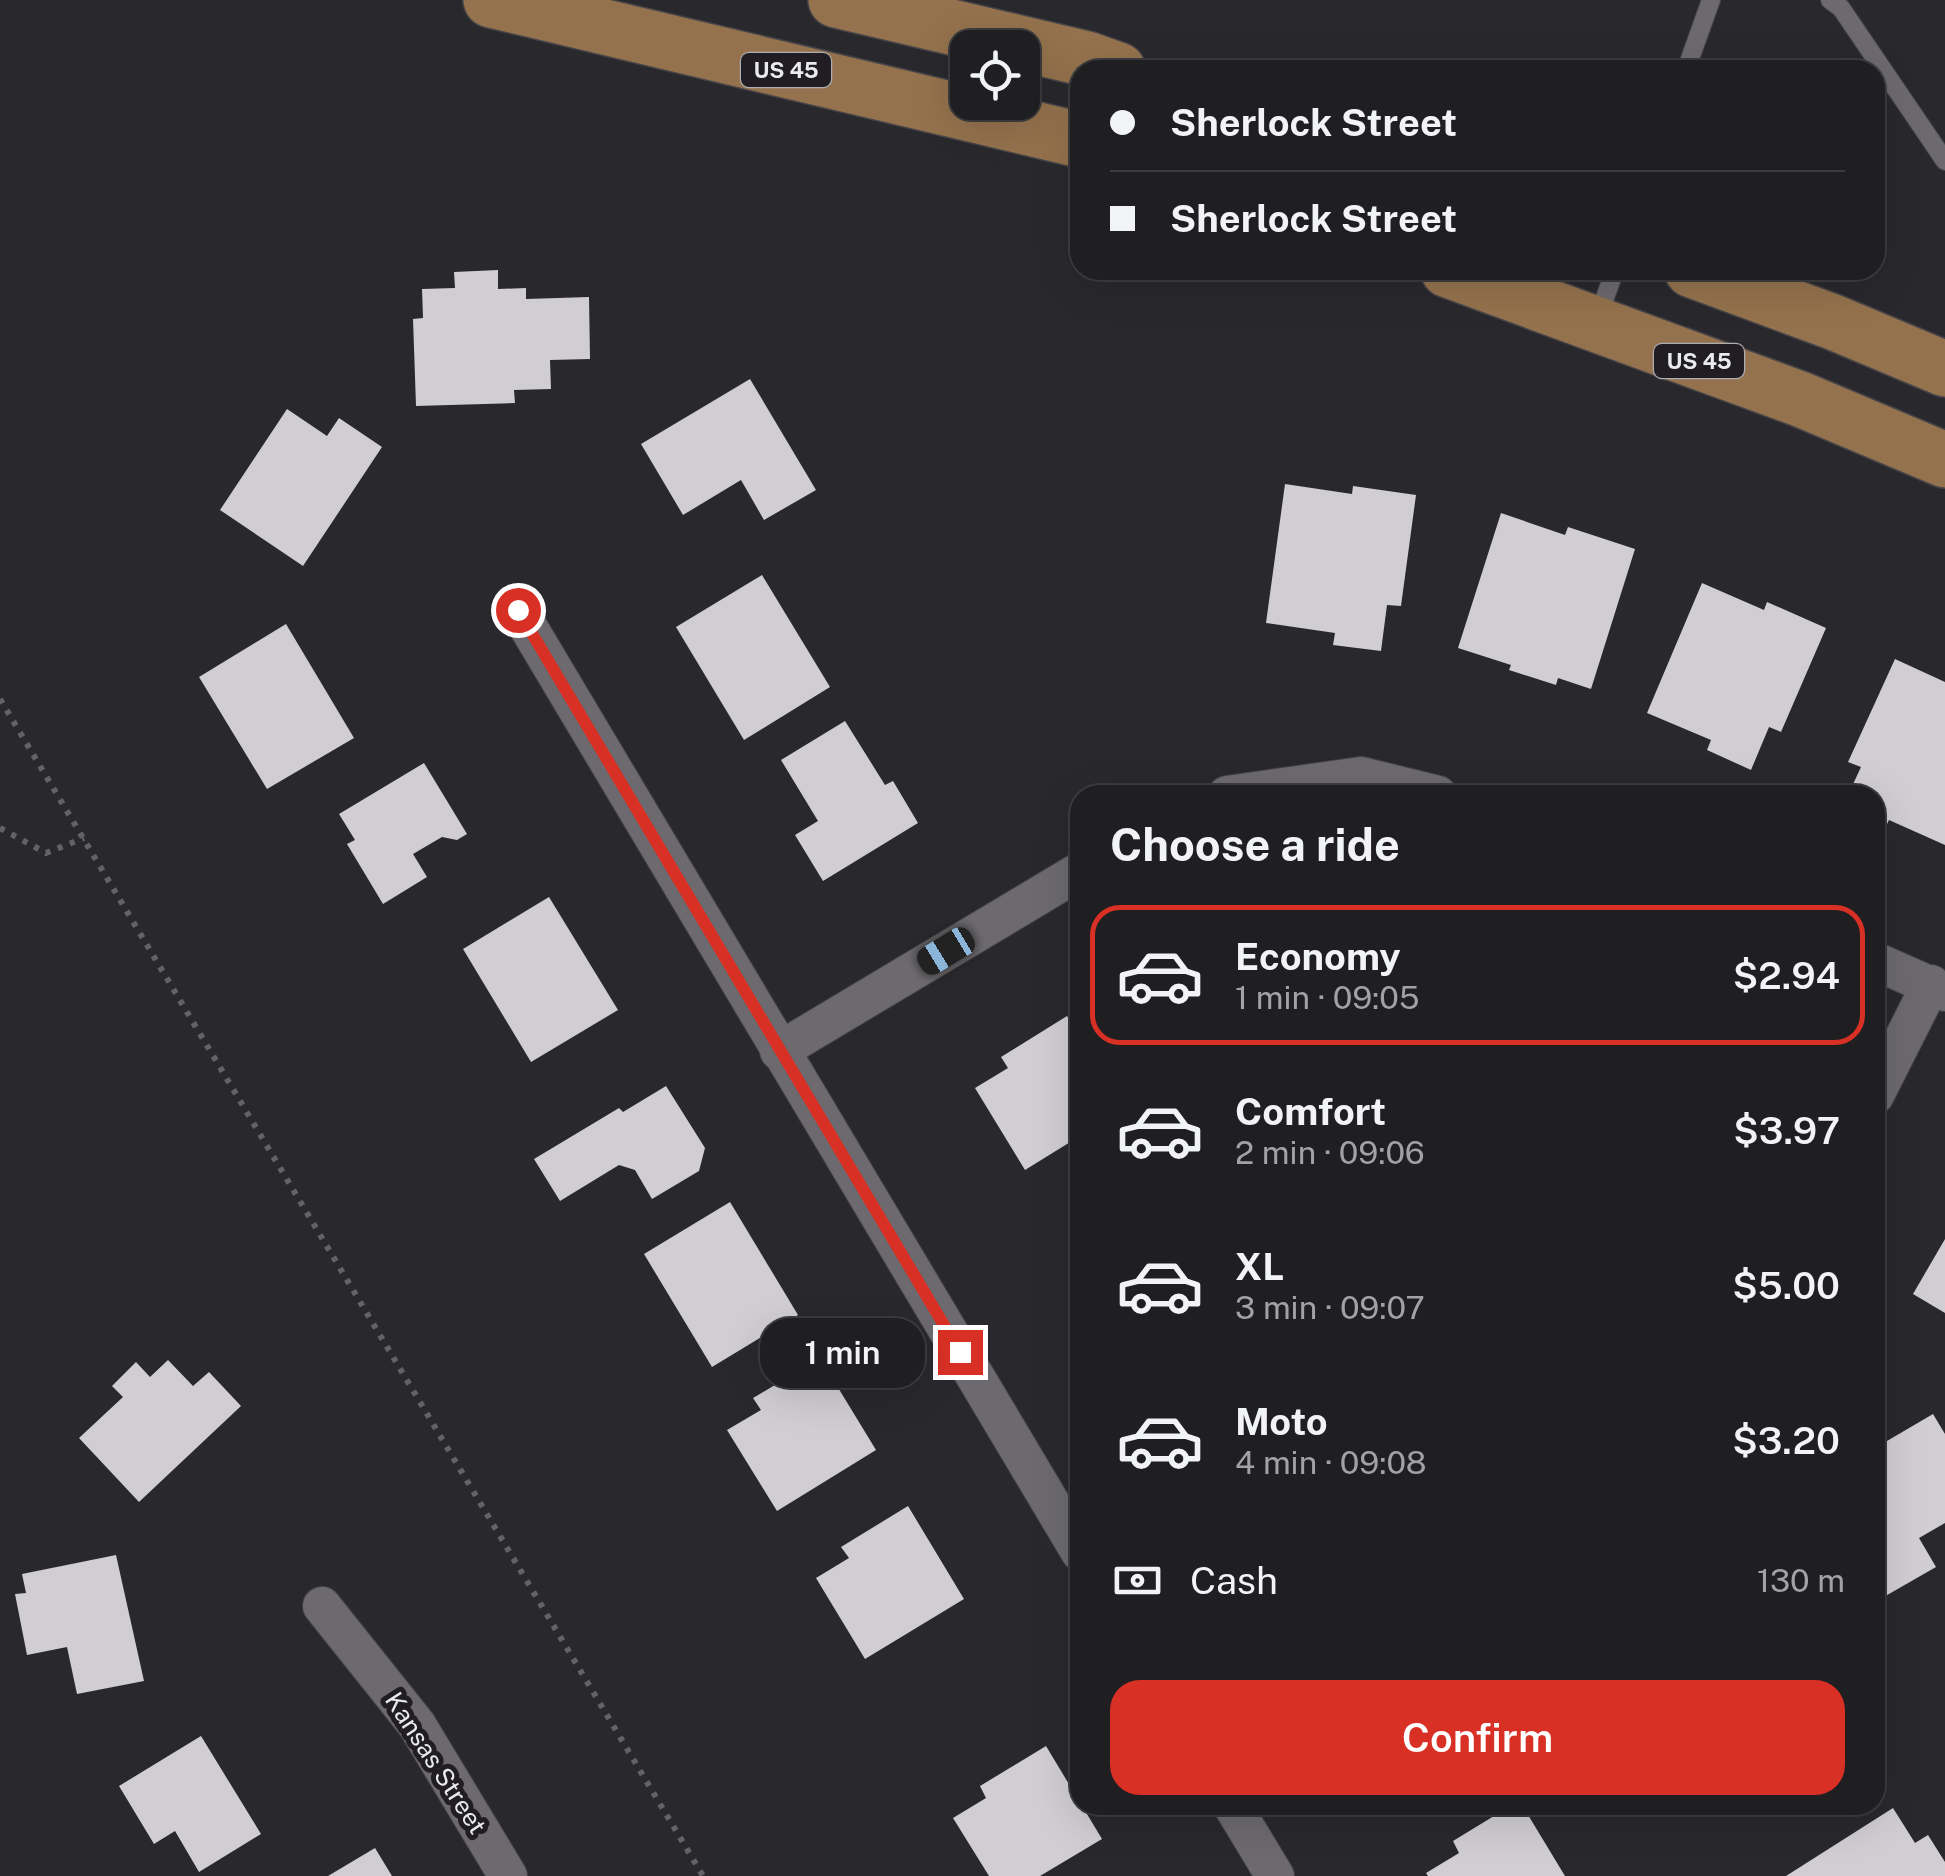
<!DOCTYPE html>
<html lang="en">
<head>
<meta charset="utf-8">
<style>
  :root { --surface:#1f1e21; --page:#27272a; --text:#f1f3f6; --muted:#a1a2a5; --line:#3c3c3f; --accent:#d93025 }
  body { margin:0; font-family:"Public Sans",sans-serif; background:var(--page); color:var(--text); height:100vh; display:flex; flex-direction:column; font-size:38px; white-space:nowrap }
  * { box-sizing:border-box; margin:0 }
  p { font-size:32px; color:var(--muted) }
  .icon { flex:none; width:55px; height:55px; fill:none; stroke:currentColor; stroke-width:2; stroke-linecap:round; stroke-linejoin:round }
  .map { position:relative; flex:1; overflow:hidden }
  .sheet { position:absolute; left:1070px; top:785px; width:815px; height:1030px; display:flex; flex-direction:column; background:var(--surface); border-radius:30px; box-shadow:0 10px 40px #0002,0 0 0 2px var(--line) }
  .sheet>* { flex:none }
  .hud { position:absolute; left:1070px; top:60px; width:815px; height:220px; border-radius:30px; box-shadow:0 10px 40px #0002,0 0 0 2px var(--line); display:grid; align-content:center; height:220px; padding:0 40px; background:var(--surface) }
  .controls { position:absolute; left:950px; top:30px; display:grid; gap:20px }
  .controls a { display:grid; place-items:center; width:90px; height:90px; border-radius:20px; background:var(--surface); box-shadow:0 10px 40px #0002,0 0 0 2px var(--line); font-size:50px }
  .end { position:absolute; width:45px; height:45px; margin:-22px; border:12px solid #d93025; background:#fff; box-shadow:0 0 0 5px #fff }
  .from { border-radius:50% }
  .bubble { position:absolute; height:70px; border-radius:30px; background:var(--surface); box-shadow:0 10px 40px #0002,0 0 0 2px var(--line); font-size:32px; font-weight:600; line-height:70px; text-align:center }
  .car { position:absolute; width:30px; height:60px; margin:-30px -15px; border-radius:12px; box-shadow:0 0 8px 2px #0007; background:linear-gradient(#222 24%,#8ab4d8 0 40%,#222 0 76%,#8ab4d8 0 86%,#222 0) }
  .hud b { display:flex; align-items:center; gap:35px; height:95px; font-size:38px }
  .hud b+b { border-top:2px solid var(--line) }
  .hud i { width:25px; height:25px; background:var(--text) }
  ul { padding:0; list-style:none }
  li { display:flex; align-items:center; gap:30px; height:140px; margin:0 20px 15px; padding:0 20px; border:5px solid transparent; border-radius:30px }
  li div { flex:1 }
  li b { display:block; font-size:38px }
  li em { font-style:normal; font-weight:600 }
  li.on { border-color:var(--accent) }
  li>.icon { width:90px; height:90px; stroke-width:1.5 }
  h2 { padding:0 40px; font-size:45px; line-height:120px }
  .pay { display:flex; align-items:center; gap:25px; height:110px; padding:0 40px; font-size:38px }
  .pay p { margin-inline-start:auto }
  .primary-button { display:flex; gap:20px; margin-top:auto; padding:20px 40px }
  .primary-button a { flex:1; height:115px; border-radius:30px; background:var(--accent); color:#fff; font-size:40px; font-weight:600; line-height:115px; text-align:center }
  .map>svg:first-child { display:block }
</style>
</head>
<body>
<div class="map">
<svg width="1945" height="1876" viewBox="0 0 1945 1876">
  <rect width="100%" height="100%" fill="#29282c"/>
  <g fill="#d0ced3">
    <polygon points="498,270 498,289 526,288 526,299 589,297 590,359 550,360 551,389 514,390 515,403 416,406 413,319 423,318 422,289 455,288 454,272"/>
    <polygon points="750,379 816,490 764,520 741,480 683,515 641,444"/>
    <polygon points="287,409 327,436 339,418 382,447 303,566 220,510"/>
    <polygon points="1285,484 1352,494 1353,486 1416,495 1401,606 1387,605 1381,651 1333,645 1335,633 1266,623"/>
    <polygon points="1501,513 1565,535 1568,527 1635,549 1591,689 1558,678 1556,685 1509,670 1511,665 1458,648"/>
    <polygon points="762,575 830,687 744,740 676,627"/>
    <polygon points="1702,583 1764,610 1767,602 1826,628 1781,732 1769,727 1751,770 1707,750 1711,740 1647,713"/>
    <polygon points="286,624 354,738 267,789 199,677"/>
    <polygon points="1895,659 1945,682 1945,845 1889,820 1884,830 1875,826 1875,795 1848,795 1861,767 1848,762"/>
    <polygon points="845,721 885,785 893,781 918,823 823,881 795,835 818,821 781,760"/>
    <polygon points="424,763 467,834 457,840 442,837 413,854 427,877 383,904 347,844 355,840 339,814"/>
    <polygon points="549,897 618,1010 531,1062 463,949"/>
    <polygon points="1067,1016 1080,1036 1080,1136 1025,1170 975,1088 1008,1068 1001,1057"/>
    <polygon points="666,1086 705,1148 699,1171 652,1199 635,1170 619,1165 560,1201 534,1159 619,1108 623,1112"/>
    <polygon points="730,1202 798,1315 712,1367 644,1254"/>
    <polygon points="1945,1239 1945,1313 1913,1294"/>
    <polygon points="820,1358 876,1450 777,1511 727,1430 761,1410 753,1398"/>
    <polygon points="168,1360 193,1386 209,1372 241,1406 139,1502 79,1438 123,1397 112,1386 136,1362 150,1377"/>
    <polygon points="1933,1414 1945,1434 1945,1523 1919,1538 1936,1567 1875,1602 1875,1448"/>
    <polygon points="908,1506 964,1599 865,1659 816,1578 849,1558 841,1547"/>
    <polygon points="116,1555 144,1681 77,1694 67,1647 27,1655 15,1594 26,1593 22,1574"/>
    <polygon points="201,1736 261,1834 199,1872 175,1831 154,1844 119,1786"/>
    <polygon points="1046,1746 1102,1839 1040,1876 989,1876 953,1818 986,1798 980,1786"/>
    <polygon points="1512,1805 1522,1805 1565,1876 1428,1876 1426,1873 1459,1853 1453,1841"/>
    <polygon points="1893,1808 1915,1843 1928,1835 1945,1862 1945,1876 1786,1876"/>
    <polygon points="375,1848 392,1876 328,1876"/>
  </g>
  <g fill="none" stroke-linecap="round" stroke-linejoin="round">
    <g stroke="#464448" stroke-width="20">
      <g id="service">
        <polyline points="1830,0 1841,8 1945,161"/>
        <polyline points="1686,70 1711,0"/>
        <polyline points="1598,317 1615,270"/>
      </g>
    </g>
    <g stroke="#464448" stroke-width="40">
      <g id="minor">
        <polyline points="518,610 1080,1552"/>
        <polyline points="1227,795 1361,776 1438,795"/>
        <polyline points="1875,961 1945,992"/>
        <polyline points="779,1051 1080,871"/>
        <polyline points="1875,1095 1931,984"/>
        <polyline points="322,1606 417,1725 508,1876"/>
        <polyline points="1232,1805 1275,1876"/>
      </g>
    </g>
    <g stroke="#464448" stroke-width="58">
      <g id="primary">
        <polyline points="491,0 1080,140"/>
        <polyline points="836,0 1087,59 1118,70"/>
        <polyline points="1448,270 1800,399 1945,460"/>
        <polyline points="1692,270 1833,322 1945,369"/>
      </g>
    </g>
    <g stroke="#636266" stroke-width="6" stroke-dasharray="5 8" stroke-linecap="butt">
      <polyline points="0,699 703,1876"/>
      <polyline points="0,828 46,853 84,838"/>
    </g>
    <use href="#service" stroke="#6c6a6e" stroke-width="18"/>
    <use href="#minor" stroke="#6c6a6e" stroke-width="38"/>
    <use href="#primary" stroke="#94724d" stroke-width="55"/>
  </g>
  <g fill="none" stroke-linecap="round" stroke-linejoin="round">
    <polyline stroke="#d93025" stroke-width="12" points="518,610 960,1352"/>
  </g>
  <g text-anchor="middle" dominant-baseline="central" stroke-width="10" stroke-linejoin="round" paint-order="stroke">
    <g fill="#201e22" stroke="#aeadaf" stroke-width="2.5">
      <rect x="741" y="53" width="90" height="34" rx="8"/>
      <rect x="1654" y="344" width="90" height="34" rx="8"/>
    </g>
    <g font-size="22" font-weight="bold" fill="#ebeaec">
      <text x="786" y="70">US 45</text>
      <text x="1699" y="361">US 45</text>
    </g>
    <g font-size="25" fill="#ebeaec" stroke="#201e22">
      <text transform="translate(436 1763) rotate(57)">Kansas Street</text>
    </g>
  </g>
</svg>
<div class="controls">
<a><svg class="icon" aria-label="locate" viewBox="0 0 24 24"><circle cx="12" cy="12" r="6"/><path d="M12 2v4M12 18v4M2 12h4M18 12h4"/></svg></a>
</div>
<i class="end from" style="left:518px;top:610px"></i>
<i class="end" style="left:960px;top:1352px"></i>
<div class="bubble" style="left:760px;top:1318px;width:165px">1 min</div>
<i class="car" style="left:946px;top:951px;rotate:239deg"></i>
<div class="hud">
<b><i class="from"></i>Sherlock Street</b>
<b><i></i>Sherlock Street</b>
</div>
<section class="sheet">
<h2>Choose a ride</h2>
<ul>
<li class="on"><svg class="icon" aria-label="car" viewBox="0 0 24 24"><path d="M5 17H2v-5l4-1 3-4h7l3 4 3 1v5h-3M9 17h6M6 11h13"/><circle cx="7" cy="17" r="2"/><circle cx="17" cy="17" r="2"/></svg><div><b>Economy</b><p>1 min · 09:05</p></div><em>$2.94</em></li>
<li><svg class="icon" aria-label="car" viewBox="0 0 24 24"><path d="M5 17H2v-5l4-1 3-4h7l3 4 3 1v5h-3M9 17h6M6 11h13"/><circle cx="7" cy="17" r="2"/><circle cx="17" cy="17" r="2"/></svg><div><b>Comfort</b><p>2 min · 09:06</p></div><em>$3.97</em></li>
<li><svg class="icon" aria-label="car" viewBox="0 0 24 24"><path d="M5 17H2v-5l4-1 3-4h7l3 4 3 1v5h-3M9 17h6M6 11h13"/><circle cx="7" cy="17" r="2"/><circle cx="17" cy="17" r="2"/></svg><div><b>XL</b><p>3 min · 09:07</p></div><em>$5.00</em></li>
<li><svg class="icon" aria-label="car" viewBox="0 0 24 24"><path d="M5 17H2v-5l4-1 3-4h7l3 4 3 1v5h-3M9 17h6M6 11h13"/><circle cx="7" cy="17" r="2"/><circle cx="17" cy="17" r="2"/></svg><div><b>Moto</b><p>4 min · 09:08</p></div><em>$3.20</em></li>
</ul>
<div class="pay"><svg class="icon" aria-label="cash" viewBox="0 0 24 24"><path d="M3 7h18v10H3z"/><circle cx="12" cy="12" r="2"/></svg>Cash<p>130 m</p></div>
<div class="primary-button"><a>Confirm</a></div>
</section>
</div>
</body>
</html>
